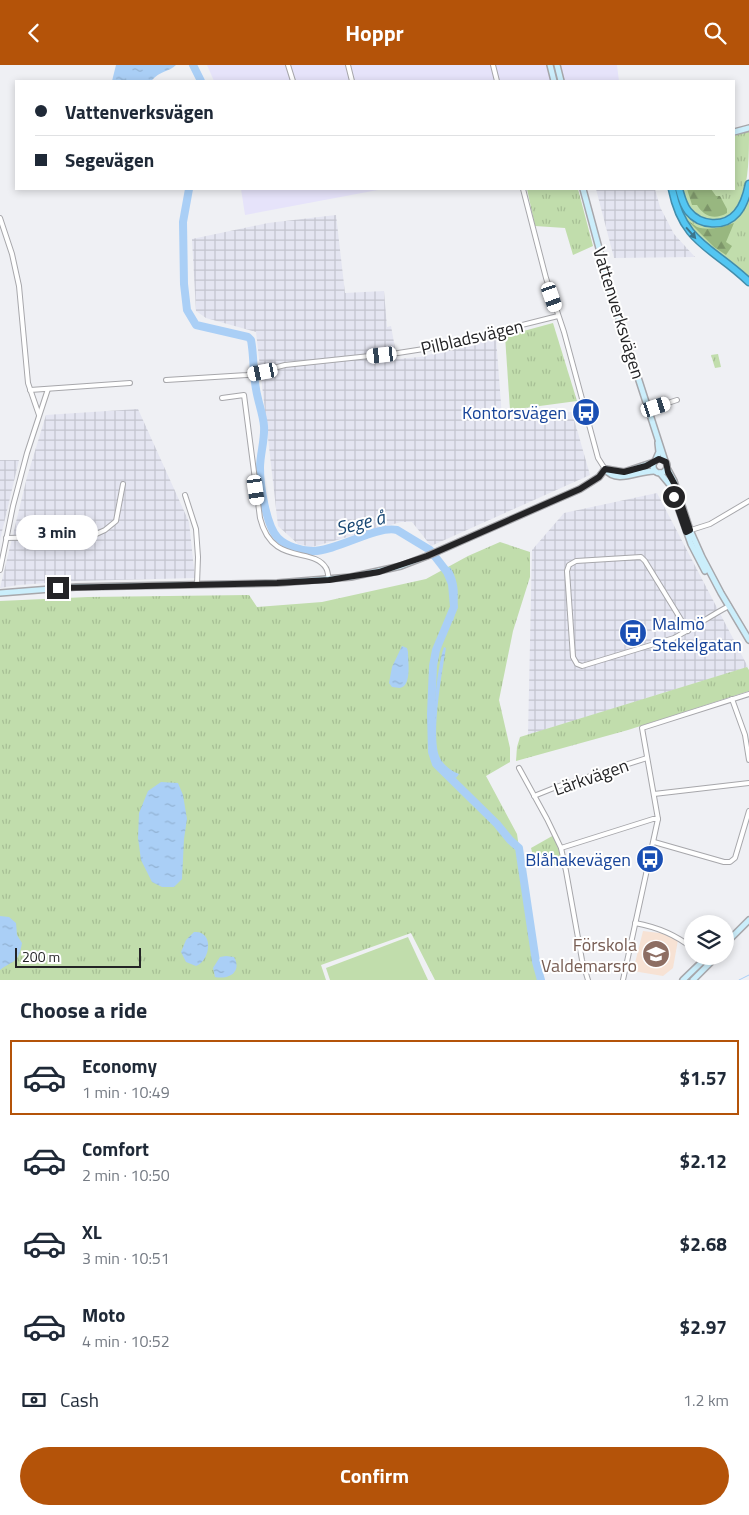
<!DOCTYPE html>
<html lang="en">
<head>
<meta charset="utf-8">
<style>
  :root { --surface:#fff; --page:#f2f2f3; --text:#1f2937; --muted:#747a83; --line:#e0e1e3; --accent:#b45309 }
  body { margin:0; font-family:"Titillium Web",sans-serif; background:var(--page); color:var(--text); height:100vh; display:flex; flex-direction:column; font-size:19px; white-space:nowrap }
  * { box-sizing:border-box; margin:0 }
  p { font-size:16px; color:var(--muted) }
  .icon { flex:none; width:28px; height:28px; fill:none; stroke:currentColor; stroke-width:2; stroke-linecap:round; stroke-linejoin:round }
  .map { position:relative; height:915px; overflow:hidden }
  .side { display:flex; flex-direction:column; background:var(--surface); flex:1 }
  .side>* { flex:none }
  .banner { position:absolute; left:15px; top:15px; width:720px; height:110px; border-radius:0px; box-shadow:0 2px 8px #0003; display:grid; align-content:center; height:110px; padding:0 20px; background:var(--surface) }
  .tools { position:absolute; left:684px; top:850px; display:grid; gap:10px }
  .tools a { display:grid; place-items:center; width:50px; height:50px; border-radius:50%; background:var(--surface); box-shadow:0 2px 8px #0003; font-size:25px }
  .scale { position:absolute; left:15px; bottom:12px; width:126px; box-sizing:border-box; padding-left:5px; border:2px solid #242426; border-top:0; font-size:14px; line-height:18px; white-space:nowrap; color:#242426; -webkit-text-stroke:4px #fff; paint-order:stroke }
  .end { position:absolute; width:22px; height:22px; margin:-11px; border:6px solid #242426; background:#fff; box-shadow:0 0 0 2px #fff }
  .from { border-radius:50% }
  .bubble { position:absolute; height:35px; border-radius:18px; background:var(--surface); box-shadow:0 2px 8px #0003; font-size:16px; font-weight:700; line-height:35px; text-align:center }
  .car { position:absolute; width:15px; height:30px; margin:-15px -8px; border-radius:6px; box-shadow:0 0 4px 1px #0007; background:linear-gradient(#fff 24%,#345 0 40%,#fff 0 76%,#345 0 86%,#fff 0) }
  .banner b { display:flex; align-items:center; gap:18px; height:48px; font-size:19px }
  .banner b+b { border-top:1px solid var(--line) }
  .banner i { width:12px; height:12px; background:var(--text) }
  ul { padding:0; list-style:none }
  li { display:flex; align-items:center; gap:15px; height:75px; margin:0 10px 8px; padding:0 10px; border:2px solid transparent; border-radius:0px }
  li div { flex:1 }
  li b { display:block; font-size:19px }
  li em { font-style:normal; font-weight:700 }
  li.current { border-color:var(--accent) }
  li>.icon { width:45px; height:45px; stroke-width:1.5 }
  h2 { padding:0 20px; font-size:22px; line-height:60px }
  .pay { display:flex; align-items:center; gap:12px; height:55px; padding:0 20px; font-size:19px }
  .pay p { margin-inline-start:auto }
  .primary-button { display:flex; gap:10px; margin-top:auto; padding:10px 20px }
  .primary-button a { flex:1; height:58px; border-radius:30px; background:var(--accent); color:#fff; font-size:20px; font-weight:700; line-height:58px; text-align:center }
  header { display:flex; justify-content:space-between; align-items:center; height:65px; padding:0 20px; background:var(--accent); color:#fff; font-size:22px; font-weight:700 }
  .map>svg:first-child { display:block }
</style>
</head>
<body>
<header><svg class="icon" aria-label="back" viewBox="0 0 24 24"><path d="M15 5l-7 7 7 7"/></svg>Hoppr<svg class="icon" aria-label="search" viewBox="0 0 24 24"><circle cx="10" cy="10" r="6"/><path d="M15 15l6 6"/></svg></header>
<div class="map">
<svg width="749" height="915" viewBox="0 0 749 915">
  <defs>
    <pattern id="industrial-grid" width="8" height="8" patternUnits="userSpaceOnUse" patternTransform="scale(1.25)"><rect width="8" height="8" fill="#e4e5f1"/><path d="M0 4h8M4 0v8" fill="none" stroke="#c3c4ce"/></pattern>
    <pattern id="grass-tufts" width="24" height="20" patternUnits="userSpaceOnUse" patternTransform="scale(1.25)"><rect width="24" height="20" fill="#c1ddac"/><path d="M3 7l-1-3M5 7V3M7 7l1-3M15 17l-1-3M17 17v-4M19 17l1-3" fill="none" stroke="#a6be94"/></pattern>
    <pattern id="forest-firs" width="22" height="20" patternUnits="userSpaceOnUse" patternTransform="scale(1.25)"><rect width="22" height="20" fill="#98b780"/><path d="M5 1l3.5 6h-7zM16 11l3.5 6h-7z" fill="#7c9569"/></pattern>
    <pattern id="water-ripples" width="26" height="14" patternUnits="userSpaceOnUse" patternTransform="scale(1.25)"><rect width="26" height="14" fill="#aacff6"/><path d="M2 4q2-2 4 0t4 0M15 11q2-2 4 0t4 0" fill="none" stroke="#92b2d3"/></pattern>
  </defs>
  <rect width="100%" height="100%" fill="#eff0f4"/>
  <g fill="#e6e3fa">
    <polygon points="207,0 617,0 619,16 214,16"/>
    <polygon points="241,124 383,124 245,150"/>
  </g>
  <g fill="url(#industrial-grid)">
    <polygon points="596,124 655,124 660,142 674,169 695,192 614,193"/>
    <polygon points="336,150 345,228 384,226 387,262 391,261 397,294 420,292 496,273 502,352 572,347 590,410 431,481 412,457 401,457 312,482 298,479 278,461 256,267 206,253 196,246 192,174 268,158"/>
    <polygon points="138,344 189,457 195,513 76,516 18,520 0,523 27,412 46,350"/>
    <polygon points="0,395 19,395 0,475"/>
    <polygon points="657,428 748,602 528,670 532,485 564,448"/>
  </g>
  <polygon fill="#f7e2d4" points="643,866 667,869 678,875 673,903 663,911 633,906"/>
  <g fill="url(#grass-tufts)">
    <path d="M749,66C749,89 749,115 741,135C733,154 710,162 693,148C686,142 684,132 682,124H734V71Z"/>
    <polygon points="527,124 578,124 593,181 573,190 565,163 535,161"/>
    <polygon points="675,124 677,124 695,156 710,161 729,157 749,128 749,214 701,175 682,150"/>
    <polygon points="553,258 577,336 510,345 505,271"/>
    <polygon points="718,289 721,302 715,303 711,290"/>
    <polygon points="500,477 530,487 530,512 513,566 499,635 510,683 510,697 486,711 517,769 533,877 541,915 435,915 411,868 321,900 326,915 0,915 0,536 88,532 249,530 257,542 322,537 426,514 468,491"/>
    <polygon points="747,602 749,605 749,626 628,665 516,696 517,682 520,672"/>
    <polygon points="554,770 563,799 536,802 531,783"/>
  </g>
  <g fill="url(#forest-firs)">
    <path d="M687,124H711L716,131H720L727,144V148C715,155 704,152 697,140H692Z"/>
    <path d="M687,155C690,157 694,160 697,162C708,166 723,162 734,158L726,177L732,181L726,190L714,182Z"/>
  </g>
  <polygon fill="#c1ddac" points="408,872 428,915 330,915 326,903"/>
  <g fill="url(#water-ripples)">
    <path d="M116,0H176C169,7 161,5 151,16H112Z"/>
    <path d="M450,502C461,519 459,538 453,556L451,555C457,537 457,520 448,503Z"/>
    <path d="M402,581L407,583L408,587C408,596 412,621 400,623C397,623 395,622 392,622L389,618L392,602Z"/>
    <path d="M444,582L446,583C442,607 431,670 439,691C442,699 451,706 459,709L456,713C450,709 442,704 438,698C428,684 437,599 444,582Z"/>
    <polygon points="161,717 178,718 183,730 187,754 184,774 182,814 174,822 162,822 152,817 141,795 138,773 139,748 148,726"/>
    <path d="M0,851L9,852L16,858L17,870L22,878C18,899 15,894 0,905Z"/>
    <path d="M194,867C214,865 211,895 196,901L186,897L181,887L186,875Z"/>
    <path d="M226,891L234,892C242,906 230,915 215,912L213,903L220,892Z"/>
  </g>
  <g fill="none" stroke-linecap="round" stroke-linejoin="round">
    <polyline stroke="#aacff6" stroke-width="1" points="739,915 749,910"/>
    <g stroke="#aacff6" stroke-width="8">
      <polyline points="193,0 201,16"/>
      <path d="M189,124L183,157L184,219L187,245L196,260L248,272L251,275C254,291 253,308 256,324C258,337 263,349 264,361C265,375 260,389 260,403C260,420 266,461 278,473C286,481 301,486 313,486C337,486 377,460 397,465L430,485L447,507L452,519L454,542L436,585L433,601L431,649L432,687L436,699L441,704L497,759L510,775L519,783L536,897L541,915"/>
    </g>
    <g stroke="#a7a7ab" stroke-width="6">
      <g id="street">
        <polyline points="288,0 293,16"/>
        <polyline points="348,0 352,16"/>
        <polyline points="493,0 497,16"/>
        <polyline points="523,124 546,213 564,267 598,393 605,404"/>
        <polyline points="0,153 12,189 19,221 28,318 39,350"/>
        <polyline points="166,315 247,310 285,300 398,288 430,283 558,251"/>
        <polyline points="30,325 130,318"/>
        <path d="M222,333L244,330L260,453C272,502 313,481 326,503C328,506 328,511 329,515"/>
        <polyline points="649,344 677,335"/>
        <polyline points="185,430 196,464 198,492 197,519"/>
        <polyline points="688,466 710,459 749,436"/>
        <polyline points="6,473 92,471 105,465 116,456 123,419"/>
        <polyline points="0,505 13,441 27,388 48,324"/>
        <path d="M688,566L645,496L641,492L576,496L569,500L567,506L573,592L577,599L582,601L674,573C693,563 710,551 729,541"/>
        <polyline points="732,634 745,670 749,695"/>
        <polyline points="519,703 547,754 561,783 566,806 582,895 588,915"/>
        <polyline points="654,729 749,718"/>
        <polyline points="534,731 559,721 647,693"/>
        <polyline points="654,777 724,797 730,797 735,793 749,746"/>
        <polyline points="561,783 653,754 658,754"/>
        <path d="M635,858C657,862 675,869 692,883"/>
        <polyline points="623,915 658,754 642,663 749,629"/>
      </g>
    </g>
    <g stroke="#a7a7ab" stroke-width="8">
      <g id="secondary">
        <polyline points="550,0 554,16"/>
        <polyline points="557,0 561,16"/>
        <polyline points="734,67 749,63"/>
        <polyline points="583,124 613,235 665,396"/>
        <circle cx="660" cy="401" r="7"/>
        <polyline points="656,394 659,387 658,378"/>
        <polyline points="667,403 674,416 690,465 702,492 721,528 749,575"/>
        <path d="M605,404C617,420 639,405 655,406"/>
        <polyline points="606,404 624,407 654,397"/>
        <polyline points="660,408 670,420 691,479 705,506"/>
        <polyline points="0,528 76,522 277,518 351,512 401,501 427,491 580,424 599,412 605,404"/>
        <polyline points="725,882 728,876 749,855"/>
        <polyline points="683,915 708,891"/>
        <polyline points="693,915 717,891"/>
      </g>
    </g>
    <g stroke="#438dab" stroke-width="9">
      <g id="highway">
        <path d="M672,124C683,179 713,182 749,217"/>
        <path d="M679,124C681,131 683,140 688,146C700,161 724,163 737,148C744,140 747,129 749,119"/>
      </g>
    </g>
    <use href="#street" stroke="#fff" stroke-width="4"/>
    <use href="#secondary" stroke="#cbeefb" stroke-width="5"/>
    <use href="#highway" stroke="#53c6f2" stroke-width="6"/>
  </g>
  <defs><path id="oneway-solid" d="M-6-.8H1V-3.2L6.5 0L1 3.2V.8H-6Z" transform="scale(1.25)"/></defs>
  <use fill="#3c758c" href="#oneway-solid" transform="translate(691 168) rotate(49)"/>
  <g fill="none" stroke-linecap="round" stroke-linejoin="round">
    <polyline stroke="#242426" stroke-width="6" points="58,523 277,518 329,515 379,507 427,491 580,424 599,412 605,404 624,407 646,401 659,394 666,397 668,407 675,420 690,465 686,467 674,432"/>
  </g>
  <defs>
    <g id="bus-disc" transform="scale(1.4375)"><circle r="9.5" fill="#1a4fb4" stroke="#fff"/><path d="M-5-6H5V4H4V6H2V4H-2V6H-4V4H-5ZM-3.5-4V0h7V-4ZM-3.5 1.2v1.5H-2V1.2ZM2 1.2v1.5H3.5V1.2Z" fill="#fff"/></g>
    <g id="school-disc" transform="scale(1.4375)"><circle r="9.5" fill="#8d6e63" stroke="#fff"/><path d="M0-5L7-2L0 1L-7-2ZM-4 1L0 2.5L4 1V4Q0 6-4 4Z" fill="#fff"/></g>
  </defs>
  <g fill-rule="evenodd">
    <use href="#bus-disc" x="586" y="347"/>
    <use href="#bus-disc" x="633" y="568"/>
    <use href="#bus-disc" x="650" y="794"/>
    <use href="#school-disc" x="656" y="889"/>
  </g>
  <g text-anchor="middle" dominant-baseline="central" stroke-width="4" stroke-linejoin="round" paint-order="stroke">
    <g font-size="18" fill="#242426" stroke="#fff">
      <text transform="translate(619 248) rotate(73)">Vattenverksvägen</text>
      <text transform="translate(472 272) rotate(-13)">Pilbladsvägen</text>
      <text transform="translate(591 712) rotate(-19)">Lärkvägen</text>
    </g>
    <g font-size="18" fill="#164399" stroke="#fff" text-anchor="end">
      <text x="567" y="347">Kontorsvägen</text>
      <text x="652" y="558" text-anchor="start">Malmö<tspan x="652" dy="21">Stekelgatan</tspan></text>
      <text x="631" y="794">Blåhakevägen</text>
    </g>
    <g font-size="18" fill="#785e54" stroke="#fff" text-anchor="end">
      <text x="637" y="879">Förskola<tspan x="637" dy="21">Valdemarsro</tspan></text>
    </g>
    <g font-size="19" font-style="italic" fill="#184773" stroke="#fff">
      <text transform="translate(360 457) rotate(-14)">Sege å</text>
    </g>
  </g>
</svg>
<div class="tools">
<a><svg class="icon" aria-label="layers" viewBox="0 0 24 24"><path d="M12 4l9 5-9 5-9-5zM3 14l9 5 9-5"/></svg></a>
</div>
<div class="scale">200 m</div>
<i class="end from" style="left:674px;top:432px"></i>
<i class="end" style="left:58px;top:523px"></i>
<div class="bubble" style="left:16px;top:450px;width:82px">3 min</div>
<i class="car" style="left:552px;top:232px;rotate:161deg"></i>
<i class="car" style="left:382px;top:290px;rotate:264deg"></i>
<i class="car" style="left:263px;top:307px;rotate:259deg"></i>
<i class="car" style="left:656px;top:342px;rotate:72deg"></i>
<i class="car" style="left:256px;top:425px;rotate:172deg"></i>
<div class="banner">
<b><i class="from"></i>Vattenverksvägen</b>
<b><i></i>Segevägen</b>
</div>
</div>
<section class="side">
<h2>Choose a ride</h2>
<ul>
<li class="current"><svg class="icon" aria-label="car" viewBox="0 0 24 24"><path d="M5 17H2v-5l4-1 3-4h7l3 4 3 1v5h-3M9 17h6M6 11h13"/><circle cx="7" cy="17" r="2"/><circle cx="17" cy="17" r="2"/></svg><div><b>Economy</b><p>1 min · 10:49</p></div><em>$1.57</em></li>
<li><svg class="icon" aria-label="car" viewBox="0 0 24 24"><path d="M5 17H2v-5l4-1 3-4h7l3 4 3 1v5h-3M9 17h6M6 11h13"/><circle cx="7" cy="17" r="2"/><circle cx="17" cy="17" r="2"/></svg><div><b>Comfort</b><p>2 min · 10:50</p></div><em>$2.12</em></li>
<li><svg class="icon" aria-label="car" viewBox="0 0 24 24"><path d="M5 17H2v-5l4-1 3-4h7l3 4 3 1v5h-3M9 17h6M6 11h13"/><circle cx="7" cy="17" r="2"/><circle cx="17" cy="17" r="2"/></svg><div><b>XL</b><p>3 min · 10:51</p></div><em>$2.68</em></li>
<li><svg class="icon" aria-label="car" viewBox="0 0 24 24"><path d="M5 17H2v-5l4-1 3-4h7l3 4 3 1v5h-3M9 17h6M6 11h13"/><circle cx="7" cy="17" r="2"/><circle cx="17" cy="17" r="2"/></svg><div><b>Moto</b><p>4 min · 10:52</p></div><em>$2.97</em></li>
</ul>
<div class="pay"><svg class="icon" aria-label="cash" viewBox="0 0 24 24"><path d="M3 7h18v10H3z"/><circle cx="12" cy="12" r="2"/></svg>Cash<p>1.2 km</p></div>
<div class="primary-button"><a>Confirm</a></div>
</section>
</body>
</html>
